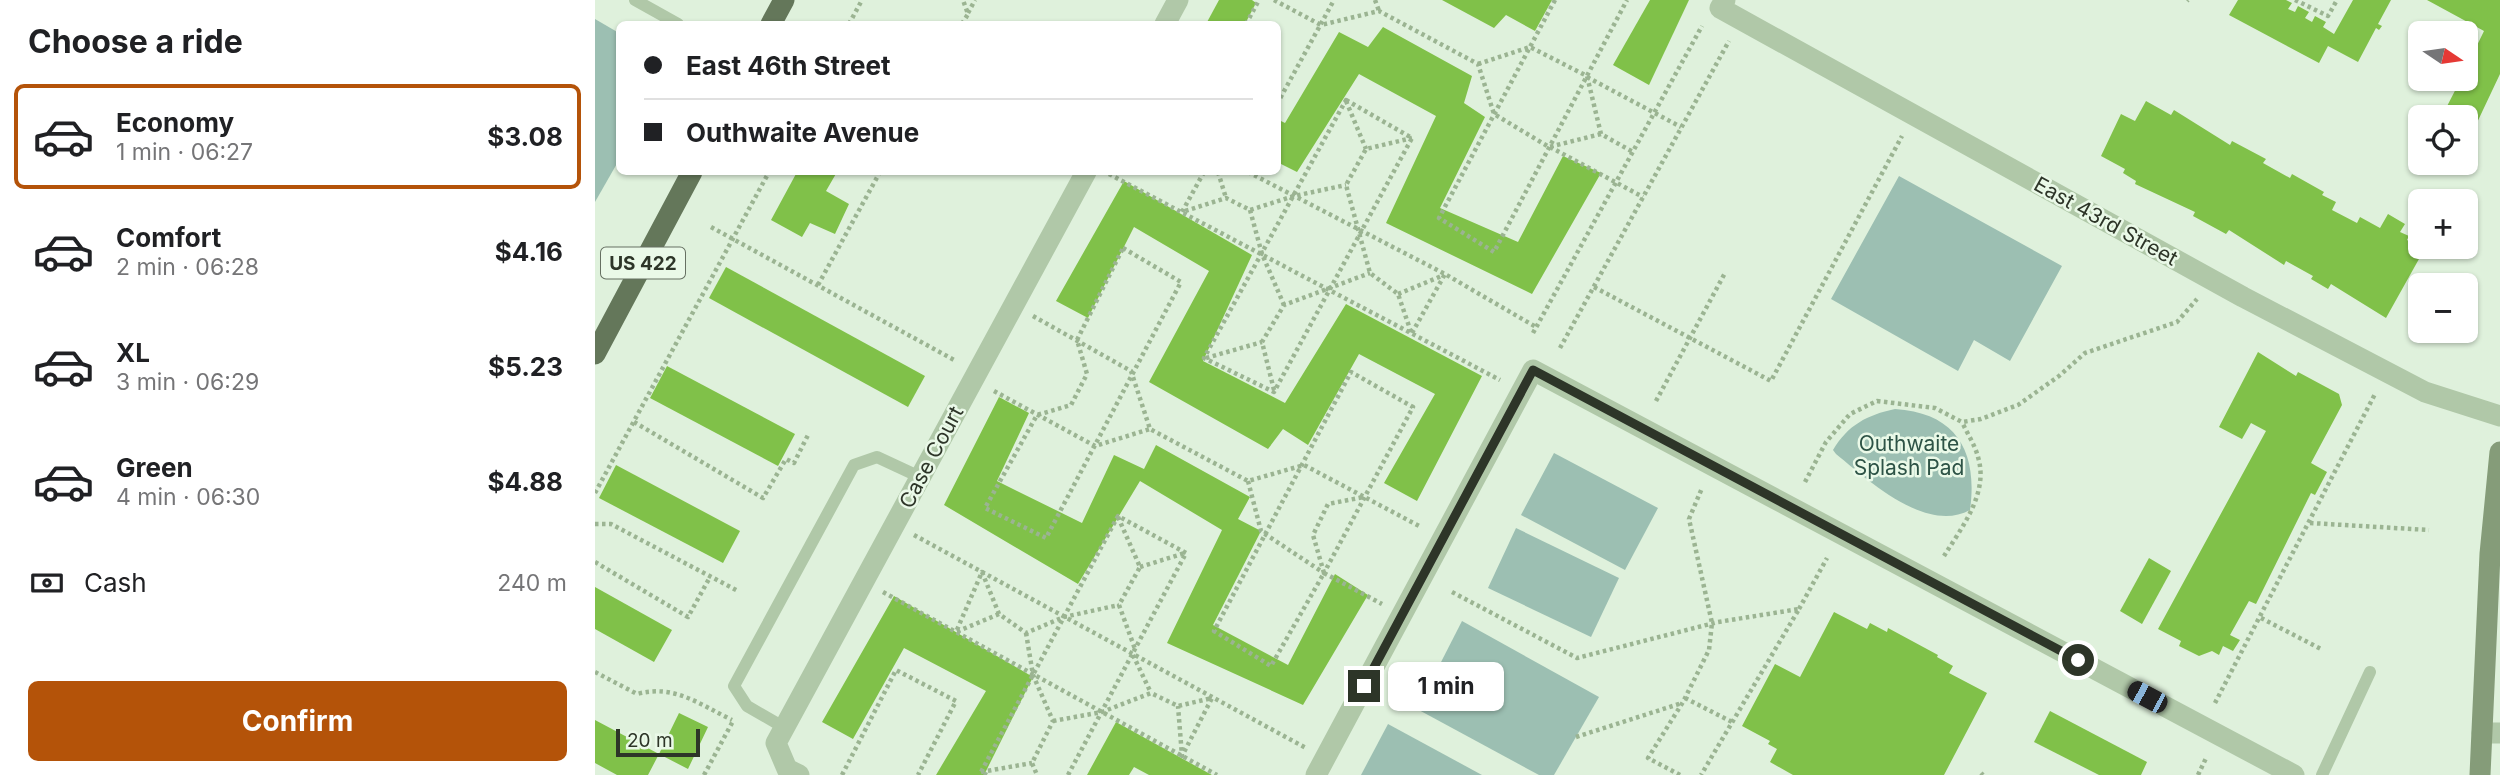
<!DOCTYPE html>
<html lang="en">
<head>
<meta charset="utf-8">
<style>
  :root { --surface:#fff; --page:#f6f6f6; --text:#202124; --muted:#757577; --line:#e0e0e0; --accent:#b45309 }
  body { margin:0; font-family:Inter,sans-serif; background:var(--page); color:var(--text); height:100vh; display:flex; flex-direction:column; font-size:26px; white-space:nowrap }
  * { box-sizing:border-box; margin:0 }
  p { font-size:23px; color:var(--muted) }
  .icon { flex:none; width:38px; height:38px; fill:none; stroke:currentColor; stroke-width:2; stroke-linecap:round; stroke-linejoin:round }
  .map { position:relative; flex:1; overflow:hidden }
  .sheet { display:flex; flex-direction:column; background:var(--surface); width:595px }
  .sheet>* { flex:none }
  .guide { position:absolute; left:21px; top:21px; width:665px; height:154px; border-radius:10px; box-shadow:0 2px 5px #0004; display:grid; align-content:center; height:154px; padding:0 28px; background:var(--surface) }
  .needle { width:46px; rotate:103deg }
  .fabs { position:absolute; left:1813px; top:21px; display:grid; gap:14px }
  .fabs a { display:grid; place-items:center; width:70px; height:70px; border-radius:10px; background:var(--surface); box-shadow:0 2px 5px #0004; font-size:35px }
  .scale { position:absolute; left:21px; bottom:18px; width:84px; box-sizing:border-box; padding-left:7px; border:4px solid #2d3528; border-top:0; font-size:19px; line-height:24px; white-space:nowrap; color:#2d3528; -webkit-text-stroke:5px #eaf9e8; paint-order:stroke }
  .end { position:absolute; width:32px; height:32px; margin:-16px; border:9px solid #2d3528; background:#fff; box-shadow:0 0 0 4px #fff }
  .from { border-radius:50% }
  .bubble { position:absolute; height:49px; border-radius:10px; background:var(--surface); box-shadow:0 2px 5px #0004; font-size:23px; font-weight:700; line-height:49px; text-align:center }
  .car { position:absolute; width:21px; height:42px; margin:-21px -10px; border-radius:9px; box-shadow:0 0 5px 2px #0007; background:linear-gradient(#222 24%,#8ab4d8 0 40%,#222 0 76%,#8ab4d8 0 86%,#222 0) }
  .guide b { display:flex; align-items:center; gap:24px; height:66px; font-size:26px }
  .guide b+b { border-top:2px solid var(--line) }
  .guide i { width:18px; height:18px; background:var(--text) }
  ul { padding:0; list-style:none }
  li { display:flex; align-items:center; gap:21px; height:105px; margin:0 14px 10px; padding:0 14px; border:4px solid transparent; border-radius:10px }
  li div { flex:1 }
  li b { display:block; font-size:26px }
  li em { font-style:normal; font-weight:700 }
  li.selected { border-color:var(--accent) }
  li>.icon { width:63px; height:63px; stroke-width:1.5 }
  h2 { padding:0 28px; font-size:32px; line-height:84px }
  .pay { display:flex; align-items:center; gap:18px; height:77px; padding:0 28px; font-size:26px }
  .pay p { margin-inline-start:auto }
  .primary-button { display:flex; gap:14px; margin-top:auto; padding:14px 28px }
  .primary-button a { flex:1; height:80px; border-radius:10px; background:var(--accent); color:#fff; font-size:28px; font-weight:700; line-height:80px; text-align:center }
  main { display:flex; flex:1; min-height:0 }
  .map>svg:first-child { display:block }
</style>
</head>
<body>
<main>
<section class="sheet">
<h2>Choose a ride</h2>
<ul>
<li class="selected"><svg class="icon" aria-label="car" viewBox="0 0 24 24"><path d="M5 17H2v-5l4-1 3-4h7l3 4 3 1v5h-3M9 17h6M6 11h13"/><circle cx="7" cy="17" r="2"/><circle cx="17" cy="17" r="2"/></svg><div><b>Economy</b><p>1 min · 06:27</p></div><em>$3.08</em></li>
<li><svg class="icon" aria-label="car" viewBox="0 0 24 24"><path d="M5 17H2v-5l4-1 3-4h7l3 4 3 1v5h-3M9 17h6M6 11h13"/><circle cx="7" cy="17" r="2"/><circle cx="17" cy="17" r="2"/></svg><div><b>Comfort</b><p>2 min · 06:28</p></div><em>$4.16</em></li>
<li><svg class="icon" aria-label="car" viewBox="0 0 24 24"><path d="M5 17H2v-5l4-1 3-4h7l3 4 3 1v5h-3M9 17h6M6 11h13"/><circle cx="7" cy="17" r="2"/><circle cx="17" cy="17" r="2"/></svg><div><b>XL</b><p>3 min · 06:29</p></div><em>$5.23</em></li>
<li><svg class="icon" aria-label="car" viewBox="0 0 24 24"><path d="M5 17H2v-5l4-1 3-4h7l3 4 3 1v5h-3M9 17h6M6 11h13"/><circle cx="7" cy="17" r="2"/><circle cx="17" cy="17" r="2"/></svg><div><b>Green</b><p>4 min · 06:30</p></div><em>$4.88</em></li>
</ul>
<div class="pay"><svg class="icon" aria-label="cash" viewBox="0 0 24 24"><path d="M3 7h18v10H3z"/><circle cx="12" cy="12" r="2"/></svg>Cash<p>240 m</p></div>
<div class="primary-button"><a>Confirm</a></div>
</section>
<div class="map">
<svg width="1905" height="775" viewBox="0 0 1905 775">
  <rect width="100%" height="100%" fill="#dff1dc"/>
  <g fill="#9cbfb2">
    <polygon points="0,19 24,33 24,160 0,202"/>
    <polygon points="1304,176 1467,266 1415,361 1379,340 1363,371 1236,299"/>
    <path d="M1300,409C1362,413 1383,452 1375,510C1331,534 1273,480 1241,454L1238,450C1253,425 1272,415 1300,409Z"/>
    <polygon points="959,453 1063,508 1030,570 926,515"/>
    <polygon points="921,528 1024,578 996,637 893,588"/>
    <polygon points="867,621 1004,697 959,775 944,775 822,709"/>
    <polygon points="793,724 887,775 766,775"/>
  </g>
  <g fill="#80c149">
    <polygon points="624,0 657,0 661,3 650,24 611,24"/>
    <polygon points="847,0 957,0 940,31 911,15 899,28"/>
    <polygon points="1055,0 1094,0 1054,85 1018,65"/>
    <polygon points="1643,0 1691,0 1697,3 1693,9 1700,12 1703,6 1714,12 1710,18 1717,22 1720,16 1731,22 1728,27 1739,34 1758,0 1796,0 1783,24 1787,26 1784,30 1781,28 1763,62 1733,46 1724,63 1634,15"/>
    <polygon points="1832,0 1905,0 1905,74 1879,129 1871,124 1871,117 1848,114 1866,79 1871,79 1871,68 1889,31"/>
    <polygon points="788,27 877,76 869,103 890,117 845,208 923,242 968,156 1006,173 937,294 791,223 841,116 764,74 702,172 682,162 682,119 690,123 744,32 773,47"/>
    <polygon points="1551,101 1576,115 1579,110 1635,145 1637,141 1671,159 1668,163 1695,178 1697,174 1729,192 1727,195 1741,202 1737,210 1762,223 1765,217 1785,228 1793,214 1810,224 1805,232 1814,236 1812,240 1829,250 1791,318 1736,284 1733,289 1716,279 1718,276 1691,261 1689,265 1634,230 1631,234 1598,216 1600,212 1540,184 1541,181 1528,173 1530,169 1506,156 1526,114 1540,121"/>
    <polygon points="202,172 242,172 231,191 254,204 240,234 215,223 207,237 176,220"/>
    <polygon points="529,181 657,255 608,361 690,403 751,304 887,376 822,501 789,483 840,394 764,354 713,445 688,429 673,449 554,382 614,271 539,227 493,318 461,301"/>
    <polygon points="131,267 330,376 313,407 114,298"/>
    <polygon points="1663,352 1701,376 1703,372 1744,394 1747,405 1716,463 1732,472 1720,495 1716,493 1661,604 1654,601 1635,635 1645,640 1638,651 1628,646 1624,655 1617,651 1604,656 1584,646 1586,641 1563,629 1671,431 1656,423 1647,439 1624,427"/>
    <polygon points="72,366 200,434 183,466 55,398"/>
    <polygon points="404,397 434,413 402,481 487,523 519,455 549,469 561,445 655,497 643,519 666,531 618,625 693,665 740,574 773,595 708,705 572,643 627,530 545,481 483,584 349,505"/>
    <polygon points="21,465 145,531 128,563 4,498"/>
    <polygon points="1554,558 1576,571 1547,624 1525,611"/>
    <polygon points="0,587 77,630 59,662 0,629"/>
    <polygon points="299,596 438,677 389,775 341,775 391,691 309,648 258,739 227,722"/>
    <polygon points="1239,612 1272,629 1275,623 1292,632 1293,628 1343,655 1342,657 1358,666 1354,673 1392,693 1349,775 1198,775 1175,762 1182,749 1173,744 1175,741 1147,726 1180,664 1205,677"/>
    <polygon points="1455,711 1552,762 1546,775 1504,775 1439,742"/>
    <polygon points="84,713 113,727 93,769 64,754 53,775 22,775 0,763 0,720 64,754"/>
    <polygon points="521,722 617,775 554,775 539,767 534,775 492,775"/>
  </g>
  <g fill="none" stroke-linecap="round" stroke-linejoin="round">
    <g stroke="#9bb492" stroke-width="4.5" stroke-dasharray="3.5 3.5" stroke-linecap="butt">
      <polyline points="679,0 726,25 784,11 883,64 899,114 954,147 1006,134"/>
      <polyline points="780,0 784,11"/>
      <polyline points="960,0 844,218 899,252 1032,0"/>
      <polyline points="1700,0 1733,16 1742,0"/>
      <polyline points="1592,1 1593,0"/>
      <polyline points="373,13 380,0"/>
      <polyline points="254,24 267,0"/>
      <polyline points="367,24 373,14 368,0"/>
      <polyline points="651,24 664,0"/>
      <polyline points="883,64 935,47 992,76 1006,134 1038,152"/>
      <polyline points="992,77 1086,127"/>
      <polygon points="751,100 817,138 679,392 609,358"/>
      <polyline points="751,101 771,149"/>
      <polyline points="682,104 739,0"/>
      <polyline points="955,147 1048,197"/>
      <polyline points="609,172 587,212 631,198 655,210 699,196 751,185"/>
      <polyline points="623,172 631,198"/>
      <polyline points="653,172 850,274 941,327"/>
      <polyline points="514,174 905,380"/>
      <polyline points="655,210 667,254 689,305"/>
      <polyline points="116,227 361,361"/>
      <polygon points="528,248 586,282 451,538 390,508 442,415 476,405 492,374 482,340"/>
      <polyline points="223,285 285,172"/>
      <polyline points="999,287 1176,381 1307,136"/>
      <polyline points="803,294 849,275"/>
      <polyline points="438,316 536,371 555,429 653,481 709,465 826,527"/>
      <polyline points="816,332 803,294 775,273 751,185 771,149 817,138"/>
      <polyline points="817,333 850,274"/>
      <polyline points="938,333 1107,26"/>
      <polyline points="965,348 1134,41"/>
      <polyline points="611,358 667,342"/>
      <polyline points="679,390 667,342 689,305 775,273"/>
      <polyline points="399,391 500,446 555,429"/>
      <polyline points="1061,401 1130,273"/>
      <polyline points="39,422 168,498 191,459 199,463 213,435"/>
      <polyline points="653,481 666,531 670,534 729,573 818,407 756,372 619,631 676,666 729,573 718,535 733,504 769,497"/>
      <polyline points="1210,482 1231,442 1255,414 1282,401 1340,408 1367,422 1386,419 1423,405 1464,376 1490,353 1582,322 1602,299"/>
      <polyline points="0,493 174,172"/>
      <polyline points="523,517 545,567 524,605 540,649"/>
      <polyline points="1715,523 1834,530"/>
      <polyline points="0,524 16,524 143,591"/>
      <polyline points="319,535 711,748"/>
      <path d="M1349,556C1367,527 1394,493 1383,457C1380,445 1372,433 1367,422"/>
      <polyline points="0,562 93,617 115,577"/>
      <polyline points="545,567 590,553"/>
      <polyline points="729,573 787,604"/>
      <polyline points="288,592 622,775"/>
      <polyline points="857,592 982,658 1123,622 1204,609 1106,775"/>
      <polyline points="1204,609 1232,558"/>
      <polyline points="404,614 361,632 387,572 404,614 431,633 469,617 524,605"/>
      <polyline points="1666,618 1726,649"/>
      <polyline points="431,633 438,675 458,721 437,763 442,775"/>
      <polyline points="538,655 556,693"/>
      <path d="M0,672L42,694C79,684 104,704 137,720"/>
      <polyline points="1090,698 1139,723"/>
      <polyline points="1620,703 1780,394"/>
      <polyline points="458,721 507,712 556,693 583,706 617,698 587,756 583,706"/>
      <polyline points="981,737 1087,703"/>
      <polyline points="386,772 437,763"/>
      <polyline points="1386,773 1388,775"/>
      <polyline points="109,775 138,721"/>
      <polyline points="247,775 301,670 361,701 323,775"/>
      <polyline points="392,775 386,772 523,516 591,553"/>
      <polyline points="473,775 591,553"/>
      <polyline points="1085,775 1053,758 1088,702 1114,650 1117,623 1094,519 1107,488"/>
      <polyline points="1603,775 1612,756"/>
    </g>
    <g stroke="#b0c8a8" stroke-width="12">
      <polyline points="40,0 83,24"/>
      <polyline points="190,728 152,706 139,686 259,465 282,457 325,477"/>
      <polyline points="1727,775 1775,672"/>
    </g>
    <g stroke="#b0c8a8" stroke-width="21">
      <polyline points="1130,0 1125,8 1648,297 1830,392 1905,416"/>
      <polyline points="570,24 583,0"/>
      <polyline points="1887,733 1905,733"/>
      <polyline points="204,775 192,769 181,743 491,172"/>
      <polyline points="721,775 938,370 1699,775"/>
    </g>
    <polyline stroke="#859c79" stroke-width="21" points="1885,775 1895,554 1905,452"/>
    <g stroke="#64775a" stroke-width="21">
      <polyline points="176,24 189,0"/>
      <polyline points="0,354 97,172"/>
    </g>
  </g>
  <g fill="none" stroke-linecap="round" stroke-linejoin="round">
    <polyline stroke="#2d3528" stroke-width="9" points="769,686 938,370 1483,660"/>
  </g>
  <g text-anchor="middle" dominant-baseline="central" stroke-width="5" stroke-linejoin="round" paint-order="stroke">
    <rect fill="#eaf9e8" stroke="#667062" stroke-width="2" x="6" y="247.5" width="84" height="31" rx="5"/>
    <g font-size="19" font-weight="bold" fill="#2d3528">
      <text x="48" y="263">US 422</text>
    </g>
    <g font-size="21" fill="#2d3528" stroke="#eaf9e8">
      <text transform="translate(1511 221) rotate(29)">East 43rd Street</text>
      <text transform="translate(336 457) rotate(-62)">Case Court</text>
    </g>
    <g font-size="21" fill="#2d5346" stroke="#eaf9e8">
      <text x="1314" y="443">Outhwaite<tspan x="1314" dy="24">Splash Pad</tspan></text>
    </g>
  </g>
</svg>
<div class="fabs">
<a><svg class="needle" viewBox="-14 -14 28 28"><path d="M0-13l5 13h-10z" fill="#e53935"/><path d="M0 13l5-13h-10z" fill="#757577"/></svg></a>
<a><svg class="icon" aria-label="locate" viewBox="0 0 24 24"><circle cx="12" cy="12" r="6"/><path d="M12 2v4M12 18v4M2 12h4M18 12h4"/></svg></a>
<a>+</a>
<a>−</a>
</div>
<div class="scale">20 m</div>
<i class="end from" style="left:1483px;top:660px"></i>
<i class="end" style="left:769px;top:686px"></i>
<div class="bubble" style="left:793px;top:662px;width:116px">1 min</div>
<i class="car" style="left:1552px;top:697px;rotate:298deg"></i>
<div class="guide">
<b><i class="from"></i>East 46th Street</b>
<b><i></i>Outhwaite Avenue</b>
</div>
</div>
</main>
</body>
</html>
